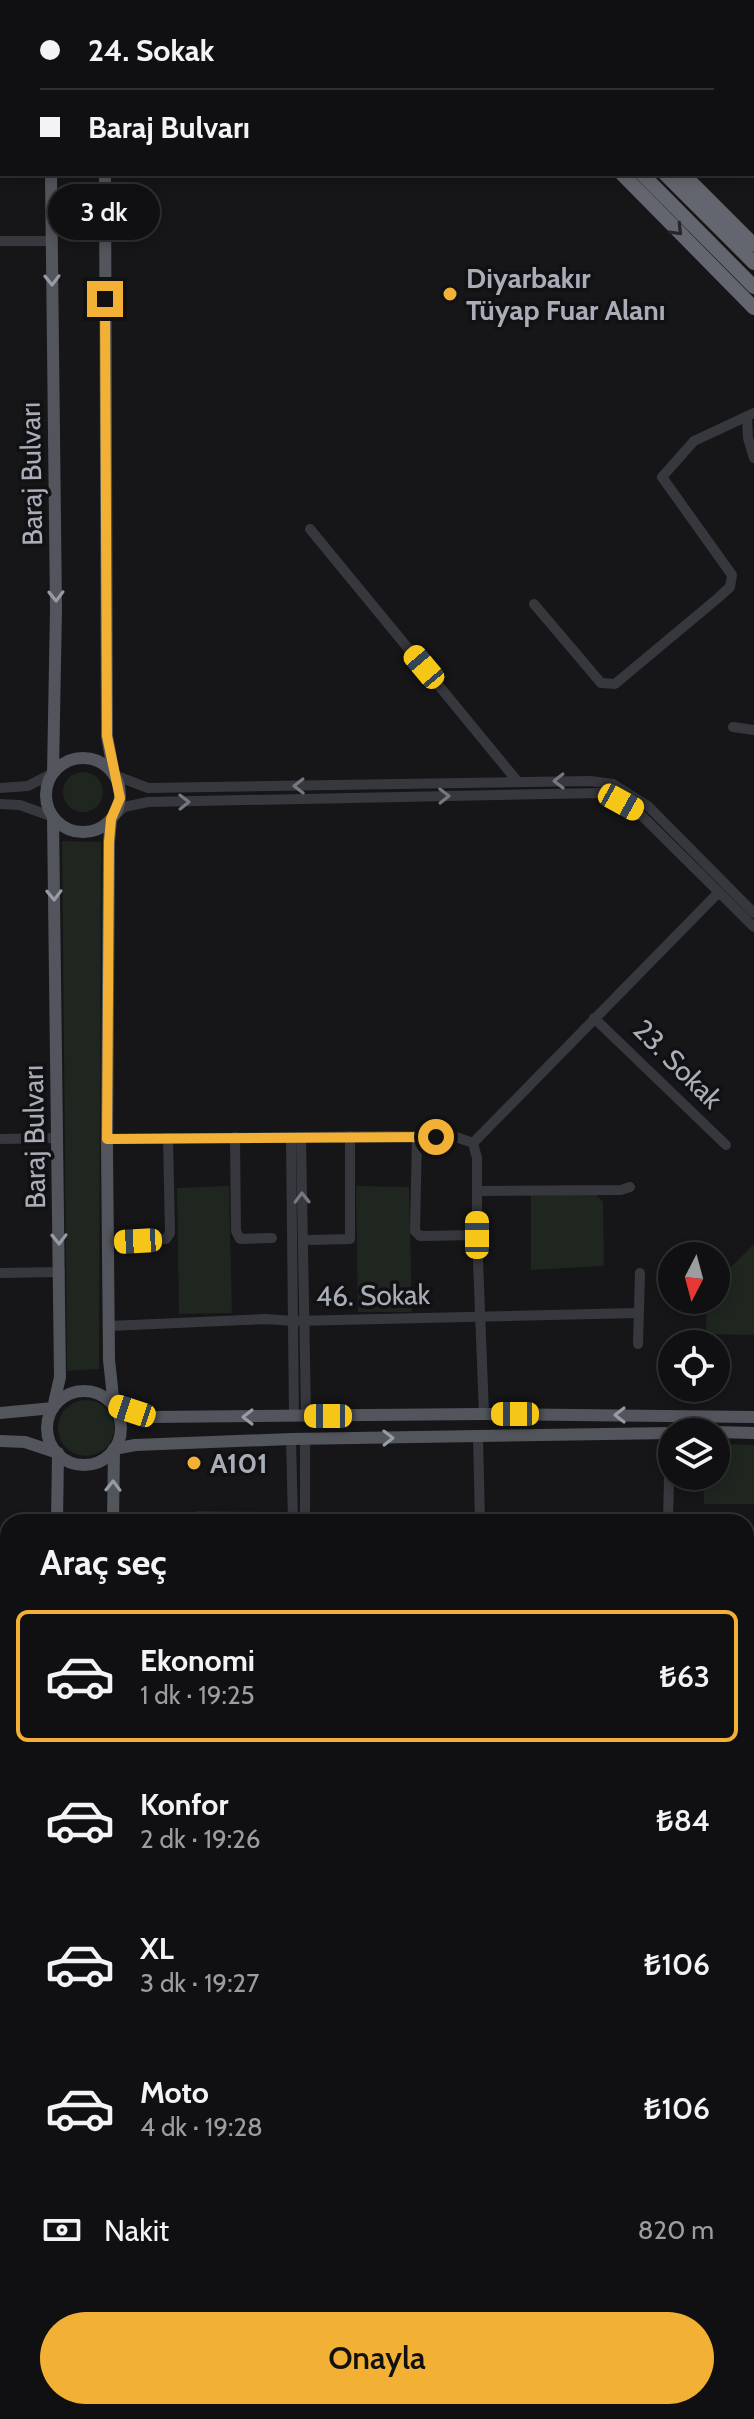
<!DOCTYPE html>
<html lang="tr">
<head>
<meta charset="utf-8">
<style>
  :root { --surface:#101012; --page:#19191b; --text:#f1f3f6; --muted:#9c9d9f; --line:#303032; --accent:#f2b134 }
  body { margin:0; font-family:Cabin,sans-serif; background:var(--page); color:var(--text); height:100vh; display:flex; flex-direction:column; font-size:30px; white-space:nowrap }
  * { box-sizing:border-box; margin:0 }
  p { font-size:26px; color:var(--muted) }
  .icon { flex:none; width:44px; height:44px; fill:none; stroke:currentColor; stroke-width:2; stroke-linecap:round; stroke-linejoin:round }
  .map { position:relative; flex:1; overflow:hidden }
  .side { position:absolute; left:0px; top:1514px; width:754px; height:906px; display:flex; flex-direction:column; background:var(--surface); border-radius:24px 24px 0 0; box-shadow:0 4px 12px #0003,0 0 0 2px var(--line) }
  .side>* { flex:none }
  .hud { position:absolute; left:0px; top:0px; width:754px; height:176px; box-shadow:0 4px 12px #0003,0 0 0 2px var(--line); display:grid; align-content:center; height:176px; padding:0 40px; background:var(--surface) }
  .needle { width:52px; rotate:186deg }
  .fabs { position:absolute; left:658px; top:1242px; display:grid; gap:16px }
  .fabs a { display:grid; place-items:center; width:72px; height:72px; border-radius:50%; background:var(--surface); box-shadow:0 4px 12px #0003,0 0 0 2px var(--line); font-size:40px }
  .end { position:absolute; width:36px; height:36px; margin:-18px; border:10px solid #f2b134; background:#111; box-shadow:0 0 0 4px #111 }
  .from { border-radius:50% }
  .bubble { position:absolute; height:56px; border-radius:28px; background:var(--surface); box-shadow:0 4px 12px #0003,0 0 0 2px var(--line); font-size:26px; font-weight:600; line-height:56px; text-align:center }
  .car { position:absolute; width:24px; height:48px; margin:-24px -12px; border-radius:10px; box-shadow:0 0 6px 2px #0007; background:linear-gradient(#f5c518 24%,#345 0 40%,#f5c518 0 76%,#345 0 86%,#f5c518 0) }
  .hud b { display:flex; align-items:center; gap:28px; height:76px; font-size:30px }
  .hud b+b { border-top:2px solid var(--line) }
  .hud i { width:20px; height:20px; background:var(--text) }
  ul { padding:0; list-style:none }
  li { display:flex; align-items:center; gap:24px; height:132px; margin:0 16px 12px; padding:0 24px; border:4px solid transparent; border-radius:12px }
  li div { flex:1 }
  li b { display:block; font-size:30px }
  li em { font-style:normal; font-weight:600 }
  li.current { border-color:var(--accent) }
  li>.icon { width:72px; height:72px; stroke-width:1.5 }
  h2 { padding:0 40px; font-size:36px; line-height:96px }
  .pay { display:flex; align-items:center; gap:20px; height:88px; padding:0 40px; font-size:30px }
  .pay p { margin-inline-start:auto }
  .button { display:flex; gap:16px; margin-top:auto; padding:16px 40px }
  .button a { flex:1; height:92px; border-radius:48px; background:var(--accent); color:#111; font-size:32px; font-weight:600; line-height:92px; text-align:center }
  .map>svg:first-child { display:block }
</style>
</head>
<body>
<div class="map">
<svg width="754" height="2419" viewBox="0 0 754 2419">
  <rect width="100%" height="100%" fill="#161618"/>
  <g fill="#1e261f">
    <circle cx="83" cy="792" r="20"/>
    <polygon points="62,841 101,842 99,1369 67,1371"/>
    <polygon points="229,1186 232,1313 179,1314 177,1188"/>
    <polygon points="356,1186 409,1187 412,1312 358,1312"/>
    <polygon points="531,1194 595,1194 603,1202 604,1266 531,1270"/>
    <polygon points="754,1244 754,1335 706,1334 707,1300 716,1300 716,1282"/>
    <circle cx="86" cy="1428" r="28"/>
    <polygon points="717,1444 754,1445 754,1504 704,1504 703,1476 716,1476"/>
    <polygon points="196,1511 286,1512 286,1522 191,1522 192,1514"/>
  </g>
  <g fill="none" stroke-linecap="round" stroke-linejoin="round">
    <g stroke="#37383d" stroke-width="10">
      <polyline points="0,241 52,241"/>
      <polyline points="747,416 748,438 754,458"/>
      <polyline points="310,529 518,782"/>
      <polyline points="534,604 601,683 615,684 718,598 730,587 732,575 662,477 694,441 754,413"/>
      <polyline points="733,727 754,730"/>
      <polyline points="114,775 148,788 590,781 613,784 648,806 754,913"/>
      <polyline points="0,788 28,786 53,773"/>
      <polyline points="0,804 20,805 53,817"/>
      <polyline points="111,819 124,807 148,802 602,793 636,810 754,927"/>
      <polyline points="594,1018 726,1145"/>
      <polyline points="417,1136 415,1231 420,1236 477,1235"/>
      <polyline points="235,1137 236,1231 240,1239 272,1238"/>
      <polyline points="291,1137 294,1416"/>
      <polyline points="301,1137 306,1416"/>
      <polyline points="0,1139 58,1138"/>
      <polyline points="107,1139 391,1136 456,1137 473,1143 477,1158 477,1235 484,1414"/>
      <polyline points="473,1143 719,892"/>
      <polyline points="477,1191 621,1190 630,1187"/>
      <polyline points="310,1240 350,1239 350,1136"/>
      <polyline points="108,1243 166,1239 170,1233 168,1138"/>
      <polyline points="0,1273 60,1272"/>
      <polyline points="109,1326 265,1319 294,1321 638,1313"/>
      <polyline points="638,1344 640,1273"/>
      <polyline points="478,1437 480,1522"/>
      <polyline points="291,1439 293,1522"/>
      <polyline points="305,1439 305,1522"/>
      <polyline points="668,1522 670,1433"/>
      <polyline points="746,1585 754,1585"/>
      <polyline points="746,1823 754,1823"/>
      <polyline points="746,1880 754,1880"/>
      <polyline points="0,1885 8,1885"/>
      <polyline points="0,1910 5,1909 8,1901"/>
      <polyline points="0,1999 8,1999"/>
      <polyline points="0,2195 8,2194"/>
      <polyline points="746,2267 754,2267"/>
      <polyline points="0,2275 8,2275"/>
      <polyline points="746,2281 754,2281"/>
      <polyline points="0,2288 8,2288"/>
      <polyline points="0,2370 8,2370"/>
      <polyline points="62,2412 62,2419"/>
      <polyline points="199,2412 200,2419"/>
      <polyline points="300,2412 300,2419"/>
      <polyline points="489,2412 489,2419"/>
      <polyline points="662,2412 716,2416 754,2416"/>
      <polyline points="127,2419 128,2412"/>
    </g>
    <g stroke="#53555c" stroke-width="12">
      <polyline points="49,0 49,2"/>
      <polyline points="60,0 63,2"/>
      <polyline points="94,2 97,0"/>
      <polyline points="51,174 56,609 53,773"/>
      <polyline points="105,174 107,736 114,775"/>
      <circle cx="83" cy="795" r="37"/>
      <polyline points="111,819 109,842 107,1147 109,1360 114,1406 149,1417 484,1414 754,1417"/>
      <circle cx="84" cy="1428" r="37"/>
      <polyline points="0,1413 53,1408 60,1377 53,817"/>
      <polyline points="716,1432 754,1433"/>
      <polyline points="0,1441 25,1442 58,1453 57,1522"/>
      <polyline points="113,1522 114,1449 135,1445 291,1439 672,1433"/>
    </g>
    <g stroke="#63666e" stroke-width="14">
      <polyline points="450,0 452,2"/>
      <polyline points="470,0 472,2"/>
      <polyline points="493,0 495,2"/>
      <polyline points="514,0 516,2"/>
      <polyline points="622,174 754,308"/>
      <polyline points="642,174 754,287"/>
      <polyline points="665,174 754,263"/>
      <polyline points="683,174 754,245"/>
    </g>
    <g stroke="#4a4c52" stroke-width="3" stroke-dasharray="10 8" stroke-linecap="butt">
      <polyline points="702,0 704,2"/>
      <polyline points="752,47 754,49"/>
    </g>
  </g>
  <defs><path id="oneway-chevron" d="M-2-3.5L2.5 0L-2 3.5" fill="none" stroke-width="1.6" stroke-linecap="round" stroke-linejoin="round" transform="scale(2)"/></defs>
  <use stroke="#26262a" href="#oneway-chevron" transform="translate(677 230) rotate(46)"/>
  <g stroke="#979ba6">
    <use href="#oneway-chevron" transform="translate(52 280) rotate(89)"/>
    <use href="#oneway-chevron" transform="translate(56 596) rotate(89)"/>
    <use href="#oneway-chevron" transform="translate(54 895) rotate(89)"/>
    <use href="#oneway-chevron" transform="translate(59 1239) rotate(89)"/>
    <use href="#oneway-chevron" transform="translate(620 1415) rotate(-180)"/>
    <use href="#oneway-chevron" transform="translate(248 1417) rotate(180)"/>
    <use href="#oneway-chevron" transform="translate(388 1438) rotate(-1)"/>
    <use href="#oneway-chevron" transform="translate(113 1486) rotate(-89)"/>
  </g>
  <g stroke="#757881">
    <use href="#oneway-chevron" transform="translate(559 781) rotate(179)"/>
    <use href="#oneway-chevron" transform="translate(299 786) rotate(179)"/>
    <use href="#oneway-chevron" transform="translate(444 796) rotate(-1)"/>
    <use href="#oneway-chevron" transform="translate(184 802) rotate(-1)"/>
    <use href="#oneway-chevron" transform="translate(302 1198) rotate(-91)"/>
  </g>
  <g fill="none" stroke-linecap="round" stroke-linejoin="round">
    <polyline stroke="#f2b134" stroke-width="10" points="105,299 107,736 120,798 111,819 109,842 107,1139 436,1137"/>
  </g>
  <g fill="#f2b134" stroke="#111113" stroke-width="3">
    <circle cx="450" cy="294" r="8"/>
    <circle cx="194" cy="1463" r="8"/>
  </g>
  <g text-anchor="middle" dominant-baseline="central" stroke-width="7" stroke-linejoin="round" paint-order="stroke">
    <g font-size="28" font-weight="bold" fill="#a8adb8" stroke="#111113" text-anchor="start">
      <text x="466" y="278">Diyarbakır<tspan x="466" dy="32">Tüyap Fuar Alanı</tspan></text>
      <text x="210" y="1463">A101</text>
    </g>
    <g font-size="28" fill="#a8adb8" stroke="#111113">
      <text transform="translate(31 474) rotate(-91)">Baraj Bulvarı</text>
      <text transform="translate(678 1064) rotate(45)">23. Sokak</text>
      <text transform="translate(34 1137) rotate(-91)">Baraj Bulvarı</text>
      <text transform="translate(373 1295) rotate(-1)">46. Sokak</text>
    </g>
  </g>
</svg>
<div class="fabs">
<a><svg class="needle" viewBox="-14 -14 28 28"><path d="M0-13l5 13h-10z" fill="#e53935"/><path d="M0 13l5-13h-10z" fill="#9c9d9f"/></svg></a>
<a><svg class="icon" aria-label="locate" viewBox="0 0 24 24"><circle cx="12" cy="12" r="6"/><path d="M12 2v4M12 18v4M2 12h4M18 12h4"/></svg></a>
<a><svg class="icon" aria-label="layers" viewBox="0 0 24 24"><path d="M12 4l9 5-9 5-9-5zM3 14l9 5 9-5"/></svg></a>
</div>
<i class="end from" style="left:436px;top:1137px"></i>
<i class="end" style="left:105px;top:299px"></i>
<div class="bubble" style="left:48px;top:184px;width:112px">3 dk</div>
<i class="car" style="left:424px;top:667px;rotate:320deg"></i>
<i class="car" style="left:621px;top:802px;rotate:119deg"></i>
<i class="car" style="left:477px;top:1235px;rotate:0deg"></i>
<i class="car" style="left:138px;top:1241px;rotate:267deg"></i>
<i class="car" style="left:132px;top:1411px;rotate:288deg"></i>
<i class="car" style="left:515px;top:1414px;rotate:270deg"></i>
<i class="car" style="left:328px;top:1416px;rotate:270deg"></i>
<div class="hud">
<b><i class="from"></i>24. Sokak</b>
<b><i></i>Baraj Bulvarı</b>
</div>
<section class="side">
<h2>Araç seç</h2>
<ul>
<li class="current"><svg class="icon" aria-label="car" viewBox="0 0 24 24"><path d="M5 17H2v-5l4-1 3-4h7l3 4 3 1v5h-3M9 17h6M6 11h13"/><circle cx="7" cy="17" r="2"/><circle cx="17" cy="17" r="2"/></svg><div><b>Ekonomi</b><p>1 dk · 19:25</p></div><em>₺63</em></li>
<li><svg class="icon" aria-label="car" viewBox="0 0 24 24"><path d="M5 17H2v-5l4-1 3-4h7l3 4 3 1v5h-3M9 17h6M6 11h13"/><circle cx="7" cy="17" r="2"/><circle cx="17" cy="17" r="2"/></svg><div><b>Konfor</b><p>2 dk · 19:26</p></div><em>₺84</em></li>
<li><svg class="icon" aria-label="car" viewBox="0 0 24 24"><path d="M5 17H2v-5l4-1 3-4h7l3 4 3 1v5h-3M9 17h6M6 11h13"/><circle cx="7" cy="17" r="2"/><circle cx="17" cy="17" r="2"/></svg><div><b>XL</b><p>3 dk · 19:27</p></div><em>₺106</em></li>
<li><svg class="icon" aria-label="car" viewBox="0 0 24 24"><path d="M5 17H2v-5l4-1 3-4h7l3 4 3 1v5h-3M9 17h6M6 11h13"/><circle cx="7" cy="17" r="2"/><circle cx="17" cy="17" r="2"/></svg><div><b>Moto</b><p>4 dk · 19:28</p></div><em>₺106</em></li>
</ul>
<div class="pay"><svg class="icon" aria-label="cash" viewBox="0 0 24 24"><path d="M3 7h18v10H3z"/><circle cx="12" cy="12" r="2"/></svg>Nakit<p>820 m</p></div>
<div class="button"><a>Onayla</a></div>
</section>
</div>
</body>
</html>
